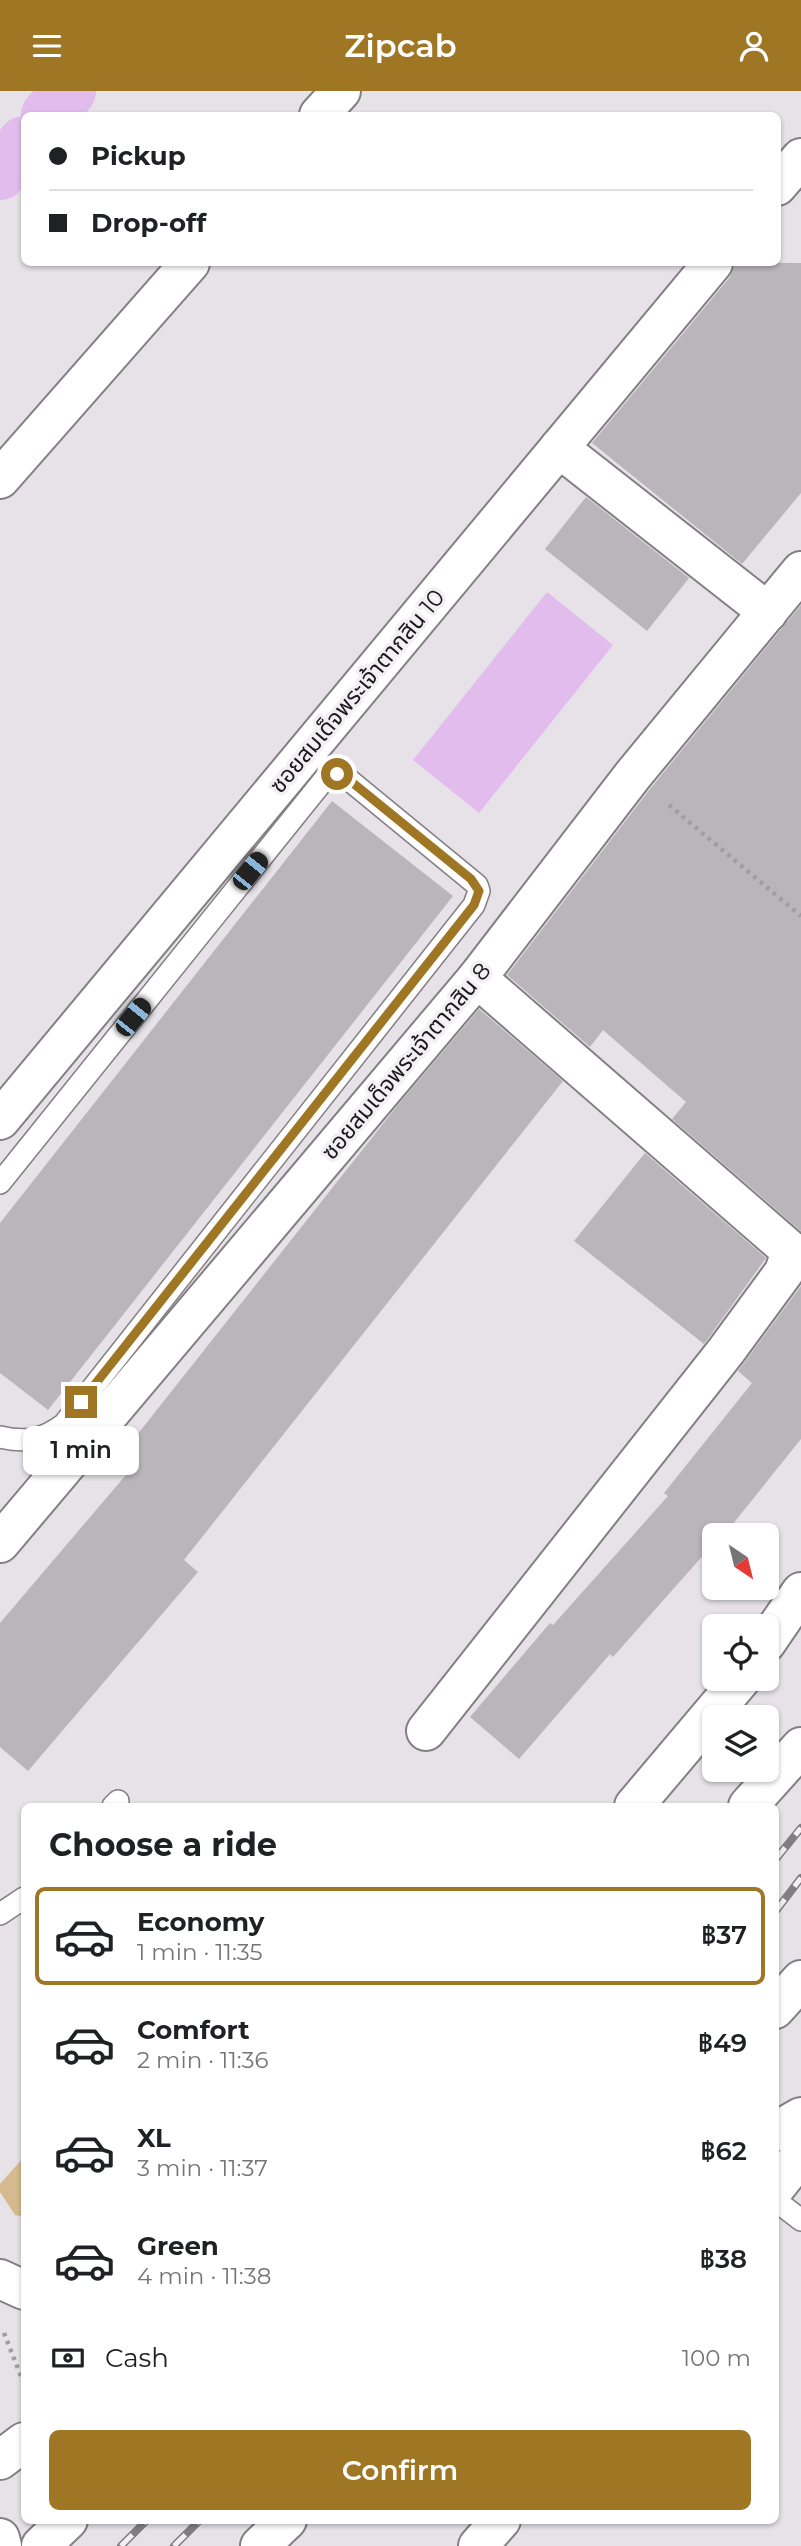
<!DOCTYPE html>
<html lang="en">
<head>
<meta charset="utf-8">
<style>
  :root { --surface:#fff; --page:#f2f2f2; --text:#202124; --muted:#757577; --line:#e0e0e0; --accent:#9f7624 }
  body { margin:0; font-family:Montserrat,"Noto Sans Thai",sans-serif; background:var(--page); color:var(--text); height:100vh; display:flex; flex-direction:column; font-size:26px; white-space:nowrap }
  * { box-sizing:border-box; margin:0 }
  p { font-size:23px; color:var(--muted) }
  .icon { flex:none; width:38px; height:38px; fill:none; stroke:currentColor; stroke-width:2; stroke-linecap:round; stroke-linejoin:round }
  .map { position:relative; flex:1; overflow:hidden }
  .details { position:absolute; left:21px; top:1712px; width:758px; height:721px; display:flex; flex-direction:column; background:var(--surface); border-radius:10px; box-shadow:0 2px 5px #0004 }
  .details>* { flex:none }
  .hud { position:absolute; left:21px; top:21px; width:760px; height:154px; border-radius:10px; box-shadow:0 2px 5px #0004; display:grid; align-content:center; height:154px; padding:0 28px; background:var(--surface) }
  .needle { width:46px; rotate:145deg }
  .controls { position:absolute; left:702px; top:1432px; display:grid; gap:14px }
  .controls a { display:grid; place-items:center; width:77px; height:77px; border-radius:10px; background:var(--surface); box-shadow:0 2px 5px #0004; font-size:35px }
  .end { position:absolute; width:32px; height:32px; margin:-16px; border:9px solid #9f7624; background:#fff; box-shadow:0 0 0 4px #fff }
  .from { border-radius:50% }
  .bubble { position:absolute; height:49px; border-radius:10px; background:var(--surface); box-shadow:0 2px 5px #0004; font-size:23px; font-weight:600; line-height:49px; text-align:center }
  .car { position:absolute; width:21px; height:42px; margin:-21px -10px; border-radius:9px; box-shadow:0 0 5px 2px #0007; background:linear-gradient(#222 24%,#8ab4d8 0 40%,#222 0 76%,#8ab4d8 0 86%,#222 0) }
  .hud b { display:flex; align-items:center; gap:24px; height:66px; font-size:26px }
  .hud b+b { border-top:2px solid var(--line) }
  .hud i { width:18px; height:18px; background:var(--text) }
  ul { padding:0; list-style:none }
  li { display:flex; align-items:center; gap:21px; height:98px; margin:0 14px 10px; padding:0 14px; border:4px solid transparent; border-radius:10px }
  li div { flex:1 }
  li b { display:block; font-size:26px }
  li em { font-style:normal; font-weight:600 }
  li.selected { border-color:var(--accent) }
  li>.icon { width:63px; height:63px; stroke-width:1.5 }
  h2 { padding:0 28px; font-size:32px; line-height:84px }
  .pay { display:flex; align-items:center; gap:18px; height:77px; padding:0 28px; font-size:26px }
  .pay p { margin-inline-start:auto }
  .button { display:flex; gap:14px; margin-top:auto; padding:14px 28px }
  .button a { flex:1; height:80px; border-radius:10px; background:var(--accent); color:#fff; font-size:28px; font-weight:600; line-height:80px; text-align:center }
  header { display:flex; justify-content:space-between; align-items:center; height:91px; padding:0 28px; background:var(--accent); color:#fff; font-size:32px; font-weight:600 }
  .map>svg:first-child { display:block }
</style>
</head>
<body>
<header><svg class="icon" aria-label="menu" viewBox="0 0 24 24"><path d="M4 6h16M4 12h16M4 18h16"/></svg>Zipcab<svg class="icon" aria-label="person" viewBox="0 0 24 24"><circle cx="12" cy="8" r="4"/><path d="M4 21q1-7 8-7t8 7"/></svg></header>
<div class="map">
<svg width="801" height="2455" viewBox="0 0 801 2455">
  <rect width="100%" height="100%" fill="#e6e2e8"/>
  <polygon fill="#d4ba8e" points="24,2066 24,2126 15,2124 0,2101 0,2093"/>
  <polygon fill="#e3bcee" points="547,501 613,554 479,722 413,669"/>
  <g fill="none" stroke-linecap="round" stroke-linejoin="round">
    <g stroke="#e3bcee" stroke-width="54">
      <polyline points="48,24 69,0"/>
      <polyline points="0,82 24,52"/>
    </g>
  </g>
  <g fill="#bab5bb">
    <polygon points="734,172 801,172 801,402 742,473 592,352 730,186"/>
    <polygon points="586,406 689,487 647,540 545,458"/>
    <polygon points="801,514 801,1140 672,1028 686,1011 603,939 590,956 507,884 650,698"/>
    <polygon points="332,710 453,805 48,1319 0,1282 0,1132"/>
    <polygon points="479,918 563,990 184,1469 198,1481 28,1680 0,1656 0,1532 131,1378 118,1368 397,1015"/>
    <polygon points="645,1062 766,1167 704,1253 574,1150"/>
    <polygon points="801,1195 801,1348 724,1444 714,1444 714,1452 613,1566 610,1563 519,1668 470,1626 550,1532 553,1534 668,1405 664,1402 752,1292 738,1280"/>
  </g>
  <g fill="none" stroke-linecap="round" stroke-linejoin="round">
    <g stroke="#837f84" stroke-width="24">
      <g id="service">
        <path d="M0,1092L327,685L337,683L348,688L477,794L479,800L474,814L64,1333C43,1349 26,1352 0,1346"/>
        <polyline points="113,1715 118,1710"/>
        <polyline points="0,1823 24,1807"/>
        <polyline points="775,2109 801,2129"/>
      </g>
    </g>
    <g stroke="#837f84" stroke-width="42">
      <g id="minor">
        <polyline points="319,24 341,0"/>
        <polyline points="777,95 801,67"/>
        <polyline points="559,357 768,521"/>
        <polyline points="0,388 190,172"/>
        <polyline points="0,1029 713,172"/>
        <polyline points="0,1452 477,887 633,684 801,480"/>
        <polyline points="426,1640 726,1260 784,1181 791,1160 477,887"/>
      </g>
    </g>
    <g stroke="#837f84" stroke-width="42">
      <g id="secondary">
        <polyline points="766,1552 801,1501"/>
        <polyline points="634,1715 742,1587"/>
        <polyline points="775,2041 801,2026"/>
        <polyline points="775,2097 801,2064"/>
        <polyline points="0,2369 24,2351"/>
        <polyline points="478,2455 501,2429"/>
      </g>
    </g>
    <g stroke="#837f84" stroke-width="42">
      <g id="primary">
        <polyline points="748,1715 801,1656"/>
        <polyline points="775,1918 801,1889"/>
        <polyline points="0,2188 24,2199"/>
        <polyline points="0,2447 2,2455"/>
        <polyline points="41,2455 68,2429"/>
        <polyline points="260,2455 287,2429"/>
      </g>
    </g>
    <g stroke="#a09da2" stroke-width="4.5" stroke-dasharray="3.5 5" stroke-linecap="butt">
      <polyline points="669,714 801,825"/>
      <polyline points="4,2242 24,2293"/>
      <polyline points="24,2253 24,2255"/>
      <polyline points="121,2455 148,2429"/>
    </g>
    <use href="#service" stroke="#fff" stroke-width="21"/>
    <use href="#minor" stroke="#fff" stroke-width="38"/>
    <use href="#secondary" stroke="#fff" stroke-width="38"/>
    <use href="#primary" stroke="#fff" stroke-width="38"/>
    <g stroke="#807e82" stroke-width="8">
      <g id="rail">
        <polyline points="775,1769 801,1737"/>
        <polyline points="775,1821 801,1787"/>
        <polyline points="121,2455 147,2429"/>
        <polyline points="174,2455 200,2429"/>
      </g>
    </g>
    <use href="#rail" stroke="#f4eff5" stroke-width="5" stroke-dasharray="16" stroke-linecap="butt"/>
  </g>
  <g fill="none" stroke-linecap="round" stroke-linejoin="round">
    <polyline stroke="#9f7624" stroke-width="9" points="81,1311 474,814 479,800 471,788 348,688 337,683"/>
  </g>
  <g text-anchor="middle" dominant-baseline="central" stroke-width="7" stroke-linejoin="round" paint-order="stroke">
    <g font-size="23" fill="#1a191b" stroke="#f4eff5">
      <text transform="translate(357 600) rotate(-50)">ซอยสมเด็จพระเจ้าตากสิน 10</text>
      <text transform="translate(406 970) rotate(-50)">ซอยสมเด็จพระเจ้าตากสิน 8</text>
    </g>
  </g>
</svg>
<div class="controls">
<a><svg class="needle" viewBox="-14 -14 28 28"><path d="M0-13l5 13h-10z" fill="#e53935"/><path d="M0 13l5-13h-10z" fill="#757577"/></svg></a>
<a><svg class="icon" aria-label="locate" viewBox="0 0 24 24"><circle cx="12" cy="12" r="6"/><path d="M12 2v4M12 18v4M2 12h4M18 12h4"/></svg></a>
<a><svg class="icon" aria-label="layers" viewBox="0 0 24 24"><path d="M12 4l9 5-9 5-9-5zM3 14l9 5 9-5"/></svg></a>
</div>
<i class="end from" style="left:337px;top:683px"></i>
<i class="end" style="left:81px;top:1311px"></i>
<div class="bubble" style="left:23px;top:1335px;width:116px">1 min</div>
<i class="car" style="left:250px;top:780px;rotate:39deg"></i>
<i class="car" style="left:133px;top:926px;rotate:39deg"></i>
<div class="hud">
<b><i class="from"></i>Pickup</b>
<b><i></i>Drop-off</b>
</div>
<section class="details">
<h2>Choose a ride</h2>
<ul>
<li class="selected"><svg class="icon" aria-label="car" viewBox="0 0 24 24"><path d="M5 17H2v-5l4-1 3-4h7l3 4 3 1v5h-3M9 17h6M6 11h13"/><circle cx="7" cy="17" r="2"/><circle cx="17" cy="17" r="2"/></svg><div><b>Economy</b><p>1 min · 11:35</p></div><em>฿37</em></li>
<li><svg class="icon" aria-label="car" viewBox="0 0 24 24"><path d="M5 17H2v-5l4-1 3-4h7l3 4 3 1v5h-3M9 17h6M6 11h13"/><circle cx="7" cy="17" r="2"/><circle cx="17" cy="17" r="2"/></svg><div><b>Comfort</b><p>2 min · 11:36</p></div><em>฿49</em></li>
<li><svg class="icon" aria-label="car" viewBox="0 0 24 24"><path d="M5 17H2v-5l4-1 3-4h7l3 4 3 1v5h-3M9 17h6M6 11h13"/><circle cx="7" cy="17" r="2"/><circle cx="17" cy="17" r="2"/></svg><div><b>XL</b><p>3 min · 11:37</p></div><em>฿62</em></li>
<li><svg class="icon" aria-label="car" viewBox="0 0 24 24"><path d="M5 17H2v-5l4-1 3-4h7l3 4 3 1v5h-3M9 17h6M6 11h13"/><circle cx="7" cy="17" r="2"/><circle cx="17" cy="17" r="2"/></svg><div><b>Green</b><p>4 min · 11:38</p></div><em>฿38</em></li>
</ul>
<div class="pay"><svg class="icon" aria-label="cash" viewBox="0 0 24 24"><path d="M3 7h18v10H3z"/><circle cx="12" cy="12" r="2"/></svg>Cash<p>100 m</p></div>
<div class="button"><a>Confirm</a></div>
</section>
</div>
</body>
</html>
